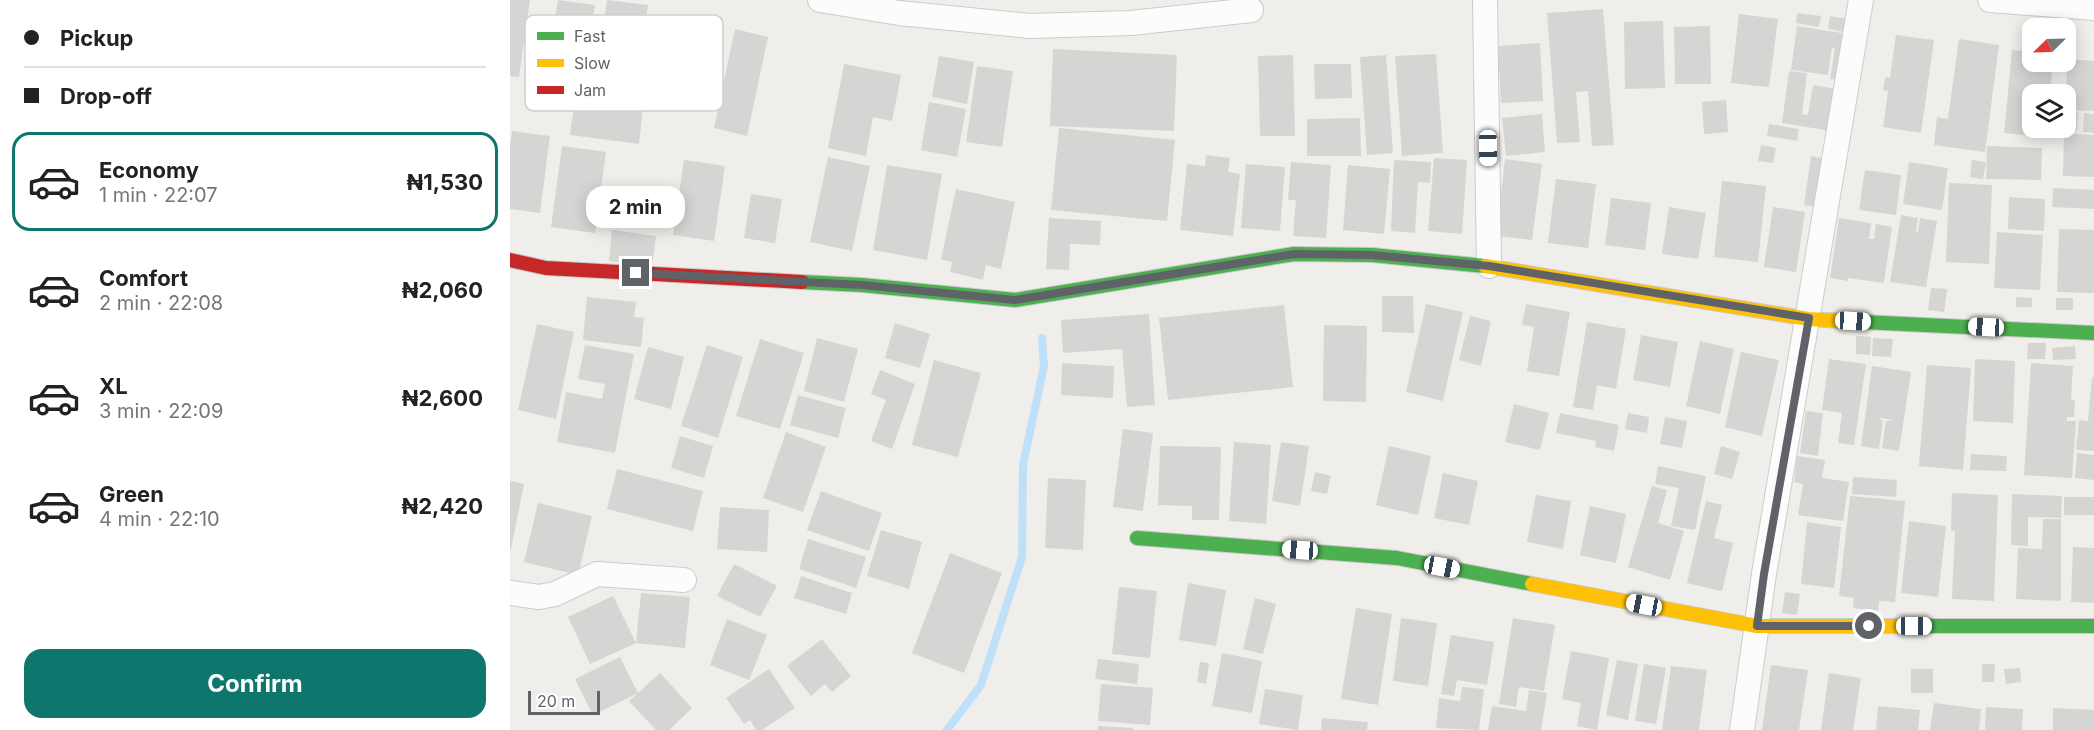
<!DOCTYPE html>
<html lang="en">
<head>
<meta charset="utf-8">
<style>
  :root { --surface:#fff; --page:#f6f6f6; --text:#222; --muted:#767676; --line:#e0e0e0; --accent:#0f766e }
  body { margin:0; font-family:Inter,sans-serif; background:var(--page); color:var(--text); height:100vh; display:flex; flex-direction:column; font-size:22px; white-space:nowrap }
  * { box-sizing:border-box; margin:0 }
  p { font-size:20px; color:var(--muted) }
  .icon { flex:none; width:33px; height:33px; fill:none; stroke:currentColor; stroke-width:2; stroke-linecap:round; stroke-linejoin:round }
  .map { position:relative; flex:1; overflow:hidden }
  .details { display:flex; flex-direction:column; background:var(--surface); width:510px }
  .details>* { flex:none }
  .guide { display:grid; align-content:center; height:132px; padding:0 24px; background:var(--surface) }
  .needle { width:39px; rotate:247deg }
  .tools { position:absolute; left:1512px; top:18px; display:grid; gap:12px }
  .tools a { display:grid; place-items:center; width:54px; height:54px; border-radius:12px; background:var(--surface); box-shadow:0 3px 15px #0003; font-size:30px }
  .scale { position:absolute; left:18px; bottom:15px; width:72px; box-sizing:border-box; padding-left:6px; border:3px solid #5f6368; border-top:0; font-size:16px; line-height:21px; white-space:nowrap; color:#5f6368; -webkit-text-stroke:4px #fff; paint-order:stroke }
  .end { position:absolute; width:27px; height:27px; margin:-14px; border:8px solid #5f6368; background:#fff; box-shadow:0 0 0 3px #fff }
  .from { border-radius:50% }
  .bubble { position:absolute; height:42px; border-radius:18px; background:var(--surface); box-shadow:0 3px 15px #0003; font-size:20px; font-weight:700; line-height:42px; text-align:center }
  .car { position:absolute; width:18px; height:36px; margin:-18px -9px; border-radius:8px; box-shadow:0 0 4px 2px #0007; background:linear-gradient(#fff 24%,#345 0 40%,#fff 0 76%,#345 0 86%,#fff 0) }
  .guide b { display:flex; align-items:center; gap:21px; height:57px; font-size:22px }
  .guide b+b { border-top:2px solid var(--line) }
  .guide i { width:15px; height:15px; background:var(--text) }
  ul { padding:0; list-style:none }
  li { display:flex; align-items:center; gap:18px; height:99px; margin:0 12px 9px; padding:0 12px; border:3px solid transparent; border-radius:18px }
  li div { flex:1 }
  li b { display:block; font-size:22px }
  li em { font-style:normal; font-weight:700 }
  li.active { border-color:var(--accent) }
  li>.icon { width:54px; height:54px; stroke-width:1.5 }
  .button { display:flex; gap:12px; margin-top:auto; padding:12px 24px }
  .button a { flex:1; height:69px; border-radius:18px; background:var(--accent); color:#fff; font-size:24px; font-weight:700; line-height:69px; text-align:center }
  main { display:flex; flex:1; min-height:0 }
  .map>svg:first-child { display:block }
</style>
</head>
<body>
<main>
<section class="details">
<div class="guide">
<b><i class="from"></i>Pickup</b>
<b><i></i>Drop-off</b>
</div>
<ul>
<li class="active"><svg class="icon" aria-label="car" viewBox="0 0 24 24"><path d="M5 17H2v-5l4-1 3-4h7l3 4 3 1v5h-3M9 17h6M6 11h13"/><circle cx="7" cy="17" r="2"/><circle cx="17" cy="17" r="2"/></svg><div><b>Economy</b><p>1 min · 22:07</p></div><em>₦1,530</em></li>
<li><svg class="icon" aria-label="car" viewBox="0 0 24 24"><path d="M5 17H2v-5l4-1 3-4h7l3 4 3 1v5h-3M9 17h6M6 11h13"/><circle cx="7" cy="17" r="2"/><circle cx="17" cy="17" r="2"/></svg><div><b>Comfort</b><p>2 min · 22:08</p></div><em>₦2,060</em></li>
<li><svg class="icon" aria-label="car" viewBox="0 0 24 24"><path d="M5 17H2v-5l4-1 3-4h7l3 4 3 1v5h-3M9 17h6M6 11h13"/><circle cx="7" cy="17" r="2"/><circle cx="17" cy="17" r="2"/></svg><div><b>XL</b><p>3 min · 22:09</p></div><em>₦2,600</em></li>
<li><svg class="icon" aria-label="car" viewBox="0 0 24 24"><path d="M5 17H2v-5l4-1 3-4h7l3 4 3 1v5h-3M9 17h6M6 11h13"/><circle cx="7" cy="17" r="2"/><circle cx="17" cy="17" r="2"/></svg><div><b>Green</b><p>4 min · 22:10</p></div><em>₦2,420</em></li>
</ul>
<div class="button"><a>Confirm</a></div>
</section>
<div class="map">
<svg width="1584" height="730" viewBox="0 0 1584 730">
  <rect width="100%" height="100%" fill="#efeeea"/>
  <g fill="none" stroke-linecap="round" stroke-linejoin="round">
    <polyline stroke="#bfe0f9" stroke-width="8" points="437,730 471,685 512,557 513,465 534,366 532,338"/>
  </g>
  <g fill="#d6d5d3">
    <polygon points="0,0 20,0 9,77 0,76"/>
    <polygon points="48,0 85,5 72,85 35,79"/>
    <polygon points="97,0 138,5 128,74 88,68"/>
    <polygon points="1093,9 1104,145 1082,146 1078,91 1066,92 1070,142 1047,143 1037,13"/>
    <polygon points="1287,13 1311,16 1309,27 1286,23"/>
    <polygon points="1229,14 1268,19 1259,87 1221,83"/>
    <polygon points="1320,16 1337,19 1335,32 1318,29"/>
    <polygon points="1153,21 1155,88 1115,89 1114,22"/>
    <polygon points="1200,26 1201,84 1165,84 1164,27"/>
    <polygon points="1287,26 1338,34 1331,80 1320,79 1325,48 1322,48 1318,75 1281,70"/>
    <polygon points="225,29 258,37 237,136 204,128"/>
    <polygon points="1386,35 1424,40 1411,133 1373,127 1378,91 1373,90 1375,77 1380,78"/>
    <polygon points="1449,39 1489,45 1475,152 1424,145 1427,117 1438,119"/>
    <polygon points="1030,43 1033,101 991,103 988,46"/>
    <polygon points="543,49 667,55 664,131 540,126"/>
    <polygon points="1502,50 1522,52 1522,62 1543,62 1540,94 1522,94 1522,128 1537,128 1536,137 1494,133"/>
    <polygon points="926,54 933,153 892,156 885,56"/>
    <polygon points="783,55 785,136 750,136 748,56"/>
    <polygon points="876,55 883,153 857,155 850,57"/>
    <polygon points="429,56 464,62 457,104 422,97"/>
    <polygon points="1557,59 1584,61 1584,111 1556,110"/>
    <polygon points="334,64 391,75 382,121 363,117 356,156 318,148"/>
    <polygon points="804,64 841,64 842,98 805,99"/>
    <polygon points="467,66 503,71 492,147 456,142"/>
    <polygon points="1279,71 1297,73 1292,114 1298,115 1303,85 1326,89 1321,131 1272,123"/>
    <polygon points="65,98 133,107 129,144 60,135"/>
    <polygon points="1216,100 1218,132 1194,134 1192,102"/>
    <polygon points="419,102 456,109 447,157 411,150"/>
    <polygon points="1556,112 1568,113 1567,131 1553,130 1553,128 1556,128"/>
    <polygon points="1574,113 1584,114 1584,133 1573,132"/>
    <polygon points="1032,114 1035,152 996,156 992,118"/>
    <polygon points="850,118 851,156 797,156 797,119"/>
    <polygon points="1259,124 1289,129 1287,141 1257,136"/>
    <polygon points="549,128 665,140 657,221 541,210"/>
    <polygon points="2,131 40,136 30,213 0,209 0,147"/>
    <polygon points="1554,133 1584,135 1584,177 1553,176"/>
    <polygon points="1251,145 1266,148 1263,163 1248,161"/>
    <polygon points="52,146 96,152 85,233 41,227"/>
    <polygon points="1477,146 1532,148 1531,180 1476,179"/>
    <polygon points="696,155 720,158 718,172 730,174 723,236 670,230 677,164 695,166"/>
    <polygon points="1301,156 1316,159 1309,208 1294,205"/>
    <polygon points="318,157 360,166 342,251 300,242"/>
    <polygon points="924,158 957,160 952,234 918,231"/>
    <polygon points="995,159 1032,164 1022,240 986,236"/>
    <polygon points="174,160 215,166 204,241 163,235"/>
    <polygon points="884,160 921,162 920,183 908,182 905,233 881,231"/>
    <polygon points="1462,160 1476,162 1473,179 1460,177"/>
    <polygon points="781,162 821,165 816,238 783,236 786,200 778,200"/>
    <polygon points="1399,162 1438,168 1432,210 1393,204"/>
    <polygon points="736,164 775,167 770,231 731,228"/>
    <polygon points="377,165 432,174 417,260 363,250"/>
    <polygon points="838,165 880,169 874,234 833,230"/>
    <polygon points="1355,170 1391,175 1386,215 1349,210"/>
    <polygon points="1046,179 1086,184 1078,248 1038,243"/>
    <polygon points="1212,181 1256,186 1248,262 1204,257"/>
    <polygon points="1439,183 1482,185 1479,264 1436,262"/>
    <polygon points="1543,188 1584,190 1584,209 1542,207"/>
    <polygon points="446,189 505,202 491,269 476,265 473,280 440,272 442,262 431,259"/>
    <polygon points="241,194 272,199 265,243 234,238"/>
    <polygon points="1499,197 1535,199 1534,231 1498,229"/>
    <polygon points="1101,198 1141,203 1135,250 1095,245"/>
    <polygon points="1159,207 1196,213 1188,259 1152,254"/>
    <polygon points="1263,207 1295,212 1286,272 1254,267"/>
    <polygon points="1391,215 1408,218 1406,232 1408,233 1410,218 1427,221 1416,287 1380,282"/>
    <polygon points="539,218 591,221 590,245 560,244 559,270 536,269"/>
    <polygon points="1329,218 1361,223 1359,239 1364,239 1366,224 1382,227 1374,283 1338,278 1338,281 1320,278"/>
    <polygon points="1549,229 1584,230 1584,293 1547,292"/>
    <polygon points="102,230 146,236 142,267 99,261"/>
    <polygon points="1487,232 1533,235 1530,290 1484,288"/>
    <polygon points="1421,288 1437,289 1434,312 1418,310"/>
    <polygon points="872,296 903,296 904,333 872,332"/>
    <polygon points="77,297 126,302 124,317 134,318 131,347 73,340"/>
    <polygon points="1506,297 1522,298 1522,307 1506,307"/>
    <rect x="1546" y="298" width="17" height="12"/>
    <polygon points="916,304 953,312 933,401 896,392"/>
    <polygon points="1016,304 1060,312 1049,376 1017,371 1024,327 1012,325"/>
    <polygon points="774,305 783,387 658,400 649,318"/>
    <polygon points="639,314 645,405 617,407 612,349 553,353 551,320"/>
    <polygon points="960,316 981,321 971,366 949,360"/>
    <polygon points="1077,322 1116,329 1106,389 1087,385 1083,410 1063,407"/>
    <polygon points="385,323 420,334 410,368 375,358"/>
    <polygon points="27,324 64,332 46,419 8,410"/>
    <polygon points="814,325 857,326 856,402 813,401"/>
    <polygon points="1131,335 1168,342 1160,387 1123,380"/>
    <polygon points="1346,336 1361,337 1360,355 1346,354"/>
    <polygon points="307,338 348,349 334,402 294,391"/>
    <polygon points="1363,338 1383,339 1381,357 1362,356"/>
    <polygon points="250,339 294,353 270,429 226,416"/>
    <polygon points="1190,341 1224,349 1210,414 1176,406"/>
    <polygon points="1518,343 1536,343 1535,359 1517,359"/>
    <polygon points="75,345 124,354 105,453 47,442 56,392 92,399 95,384 68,379"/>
    <polygon points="197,345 233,357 208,438 171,426"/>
    <polygon points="1565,346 1566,359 1543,360 1542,348"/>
    <polygon points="138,347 174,357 161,409 124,399"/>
    <polygon points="1231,352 1269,360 1252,436 1215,427"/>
    <polygon points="1319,359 1356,364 1344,445 1328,443 1332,413 1312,410"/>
    <polygon points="1465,359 1505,361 1503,423 1463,421"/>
    <polygon points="424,360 471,373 448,457 402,445"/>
    <polygon points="552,363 604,366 603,398 551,395"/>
    <polygon points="1521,363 1563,366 1561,399 1565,400 1564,417 1557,417 1557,421 1566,421 1562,478 1514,475"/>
    <polygon points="1417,365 1461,368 1453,470 1409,466"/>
    <polygon points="1362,366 1401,372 1389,451 1372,448 1376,421 1381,421 1382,420 1370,418 1370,420 1373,420 1369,449 1351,446"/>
    <polygon points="370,370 405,384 382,449 361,441 376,400 361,394"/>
    <polygon points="1582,377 1584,378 1584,451 1566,450 1569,420 1578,421"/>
    <polygon points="288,395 336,408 328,438 280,425"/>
    <polygon points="1004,404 1039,413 1030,450 995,442"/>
    <polygon points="1296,411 1313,413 1308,456 1290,453"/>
    <polygon points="1050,413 1109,425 1104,451 1085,447 1086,441 1046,433"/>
    <polygon points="1118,413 1139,417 1137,433 1115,429"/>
    <polygon points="1155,417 1177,421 1172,448 1150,444"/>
    <polygon points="613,429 643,433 633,511 603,507"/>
    <polygon points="276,432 316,447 293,512 253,498"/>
    <polygon points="170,436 203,446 194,478 161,468"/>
    <polygon points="724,442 761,445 756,524 719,521"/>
    <polygon points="771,442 799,446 790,506 762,501"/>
    <polygon points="650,446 711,447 709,520 682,520 682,506 648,505"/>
    <polygon points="879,446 921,456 908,515 866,505"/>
    <polygon points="1211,446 1230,452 1222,479 1204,474"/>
    <polygon points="1567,453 1584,455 1584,480 1565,478"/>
    <polygon points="1461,454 1497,456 1496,471 1460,470"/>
    <polygon points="1287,456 1315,460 1312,478 1339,482 1333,521 1288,515 1293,484 1284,482"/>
    <polygon points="1148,466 1196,476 1185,530 1161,526 1169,488 1145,484"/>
    <polygon points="107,469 193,491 183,531 97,509"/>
    <polygon points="805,472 821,476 817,494 801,491"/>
    <polygon points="933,473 968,481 959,525 924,518"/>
    <polygon points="1343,477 1387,480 1386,497 1342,494"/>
    <polygon points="538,478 576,480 573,550 535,548"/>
    <polygon points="0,481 14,484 1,549 0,549"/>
    <polygon points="1142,486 1157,490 1148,523 1174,531 1160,580 1118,567"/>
    <polygon points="311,491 372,513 359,551 297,530"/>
    <polygon points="1442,493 1488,495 1484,601 1442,599 1445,531 1441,531"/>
    <polygon points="1502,494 1552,496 1551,518 1518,517 1518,546 1501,545"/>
    <polygon points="1026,495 1061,501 1053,549 1017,542"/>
    <polygon points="1340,496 1395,501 1385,602 1369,601 1368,611 1343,608 1344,598 1329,596"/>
    <rect x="1554" y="497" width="30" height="18"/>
    <polygon points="1196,501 1212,505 1204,538 1223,543 1212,591 1177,583"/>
    <polygon points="28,503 82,516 68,575 14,562"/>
    <polygon points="1080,506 1116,514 1106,563 1070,555"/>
    <polygon points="210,507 259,510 257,552 207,549"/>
    <polygon points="1533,519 1551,519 1551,601 1506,599 1508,548 1532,549"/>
    <polygon points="1399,521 1436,526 1428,597 1391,593"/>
    <polygon points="1297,522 1331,527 1324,588 1291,584"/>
    <polygon points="371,530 412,542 399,589 357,576"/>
    <polygon points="298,539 356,557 346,588 289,569"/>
    <polygon points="1563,547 1584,548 1584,603 1561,602"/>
    <polygon points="440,553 492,573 454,673 402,653"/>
    <polygon points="224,564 267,586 250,617 207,596"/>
    <polygon points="291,576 342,593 336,614 284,598"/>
    <polygon points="678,583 716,590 706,646 669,640"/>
    <polygon points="609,587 647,591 640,658 602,654"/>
    <polygon points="1275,592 1290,594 1287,615 1272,613"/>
    <polygon points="131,593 180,597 175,648 126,643"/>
    <polygon points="103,596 126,643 80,664 58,617"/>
    <polygon points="745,598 766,604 753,654 733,649"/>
    <polygon points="846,608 882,614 868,705 831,699"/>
    <polygon points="891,618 927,623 918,686 883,681"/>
    <polygon points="1003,618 1045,625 1034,691 1009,687 1006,707 989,704"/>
    <polygon points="217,619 257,635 239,680 200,665"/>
    <polygon points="941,635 984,642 977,685 947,680 944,696 931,694"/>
    <polygon points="312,639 341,676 322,692 315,684 301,696 277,666"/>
    <polygon points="1061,651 1099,658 1087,730 1067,726 1071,703 1052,699"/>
    <polygon points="712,653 752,661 742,713 702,706"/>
    <polygon points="110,657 128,693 83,715 65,679"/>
    <polygon points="588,659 629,664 627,684 585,679"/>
    <polygon points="1107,660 1128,664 1118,720 1096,715"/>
    <polygon points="690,662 699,663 696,684 687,682"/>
    <polygon points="1134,664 1156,668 1146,724 1125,721"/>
    <polygon points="1472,664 1485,664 1484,682 1472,682"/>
    <polygon points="1261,665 1298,670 1289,730 1252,730"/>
    <polygon points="1161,666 1197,670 1189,730 1152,730"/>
    <polygon points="1510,668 1511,682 1496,684 1494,669"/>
    <polygon points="259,669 285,708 252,730 246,730 240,720 234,724 216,698"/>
    <rect x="1401" y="669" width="22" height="24"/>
    <polygon points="150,673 182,708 159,730 146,730 119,701"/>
    <polygon points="1319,673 1351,678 1343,730 1311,730"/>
    <polygon points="591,684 643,688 640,725 588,721"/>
    <polygon points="952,687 974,689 969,730 926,728 929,698 950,701"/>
    <polygon points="755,689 793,695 788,730 749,724"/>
    <polygon points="1019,690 1037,693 1031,730 978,730 982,706 1016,711"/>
    <polygon points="1424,703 1471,709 1469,730 1420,730"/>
    <polygon points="1368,706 1410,710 1408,730 1366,730"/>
    <polygon points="1476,707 1513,709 1512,730 1475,730"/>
    <polygon points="1543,708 1584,710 1584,730 1543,730"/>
    <polygon points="812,718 858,722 857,730 811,730"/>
    <polygon points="588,726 623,728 623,730 588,730"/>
  </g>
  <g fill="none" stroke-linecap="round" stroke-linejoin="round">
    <g stroke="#cbcccc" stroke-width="26">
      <g id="street">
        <polyline points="310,0 389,13 520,26 621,23 741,10"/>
        <polyline points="975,0 979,266"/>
        <polyline points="1480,0 1584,8"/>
        <polyline points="0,593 29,597 45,594 87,574 174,580"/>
        <polyline points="1232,730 1254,574 1351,0"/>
      </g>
    </g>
    <g stroke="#cacacb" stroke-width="16">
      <g id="fast">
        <polyline points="292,282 352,285 505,300 784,254 862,255 975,266"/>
        <polyline points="1332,321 1584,333"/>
        <polyline points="627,538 887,558 1022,584"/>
        <polyline points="1388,626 1584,626"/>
      </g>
    </g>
    <g stroke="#cacacb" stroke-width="16">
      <g id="slow">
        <polyline points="975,266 1299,319 1332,321"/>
        <polyline points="1022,584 1247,626 1388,626"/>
      </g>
    </g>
    <g stroke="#cacacb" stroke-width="16">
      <polyline id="jam" points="0,260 36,268 292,282"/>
    </g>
    <use href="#street" stroke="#fdfcfc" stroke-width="24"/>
    <use href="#fast" stroke="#4caf50" stroke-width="14"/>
    <use href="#slow" stroke="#ffc107" stroke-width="14"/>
    <use href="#jam" stroke="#c62828" stroke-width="14"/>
  </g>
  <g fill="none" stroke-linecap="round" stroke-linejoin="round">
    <polyline stroke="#5f6368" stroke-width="8" points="126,273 352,285 505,300 784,254 862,255 979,266 1299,318 1254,574 1247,626 1359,626"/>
  </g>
  <rect x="15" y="15" width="198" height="96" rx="9" fill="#fff" stroke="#cfd0d2" stroke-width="1.5"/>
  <rect x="27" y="32" width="27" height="8" fill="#4caf50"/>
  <rect x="27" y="59" width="27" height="8" fill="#ffc107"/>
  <rect x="27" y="86" width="27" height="8" fill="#c62828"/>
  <g font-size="16" fill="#5f6368">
    <text x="64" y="42">Fast</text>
    <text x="64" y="69">Slow</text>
    <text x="64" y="96">Jam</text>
  </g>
</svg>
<div class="tools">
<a><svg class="needle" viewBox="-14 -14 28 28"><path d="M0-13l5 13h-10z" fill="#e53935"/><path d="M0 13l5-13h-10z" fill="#767676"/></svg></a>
<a><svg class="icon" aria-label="layers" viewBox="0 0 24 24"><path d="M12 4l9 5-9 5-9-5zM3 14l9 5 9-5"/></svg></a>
</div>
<div class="scale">20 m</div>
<i class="end from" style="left:1359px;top:626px"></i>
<i class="end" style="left:126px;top:273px"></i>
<div class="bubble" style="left:76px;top:186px;width:99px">2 min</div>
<i class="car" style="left:978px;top:148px;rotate:179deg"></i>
<i class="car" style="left:1343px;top:321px;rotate:93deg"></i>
<i class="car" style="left:1476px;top:327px;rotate:273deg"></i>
<i class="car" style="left:790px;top:550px;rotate:274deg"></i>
<i class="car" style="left:932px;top:567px;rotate:101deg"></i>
<i class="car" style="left:1134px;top:605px;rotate:281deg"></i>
<i class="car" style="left:1404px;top:626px;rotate:90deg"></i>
</div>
</main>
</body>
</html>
